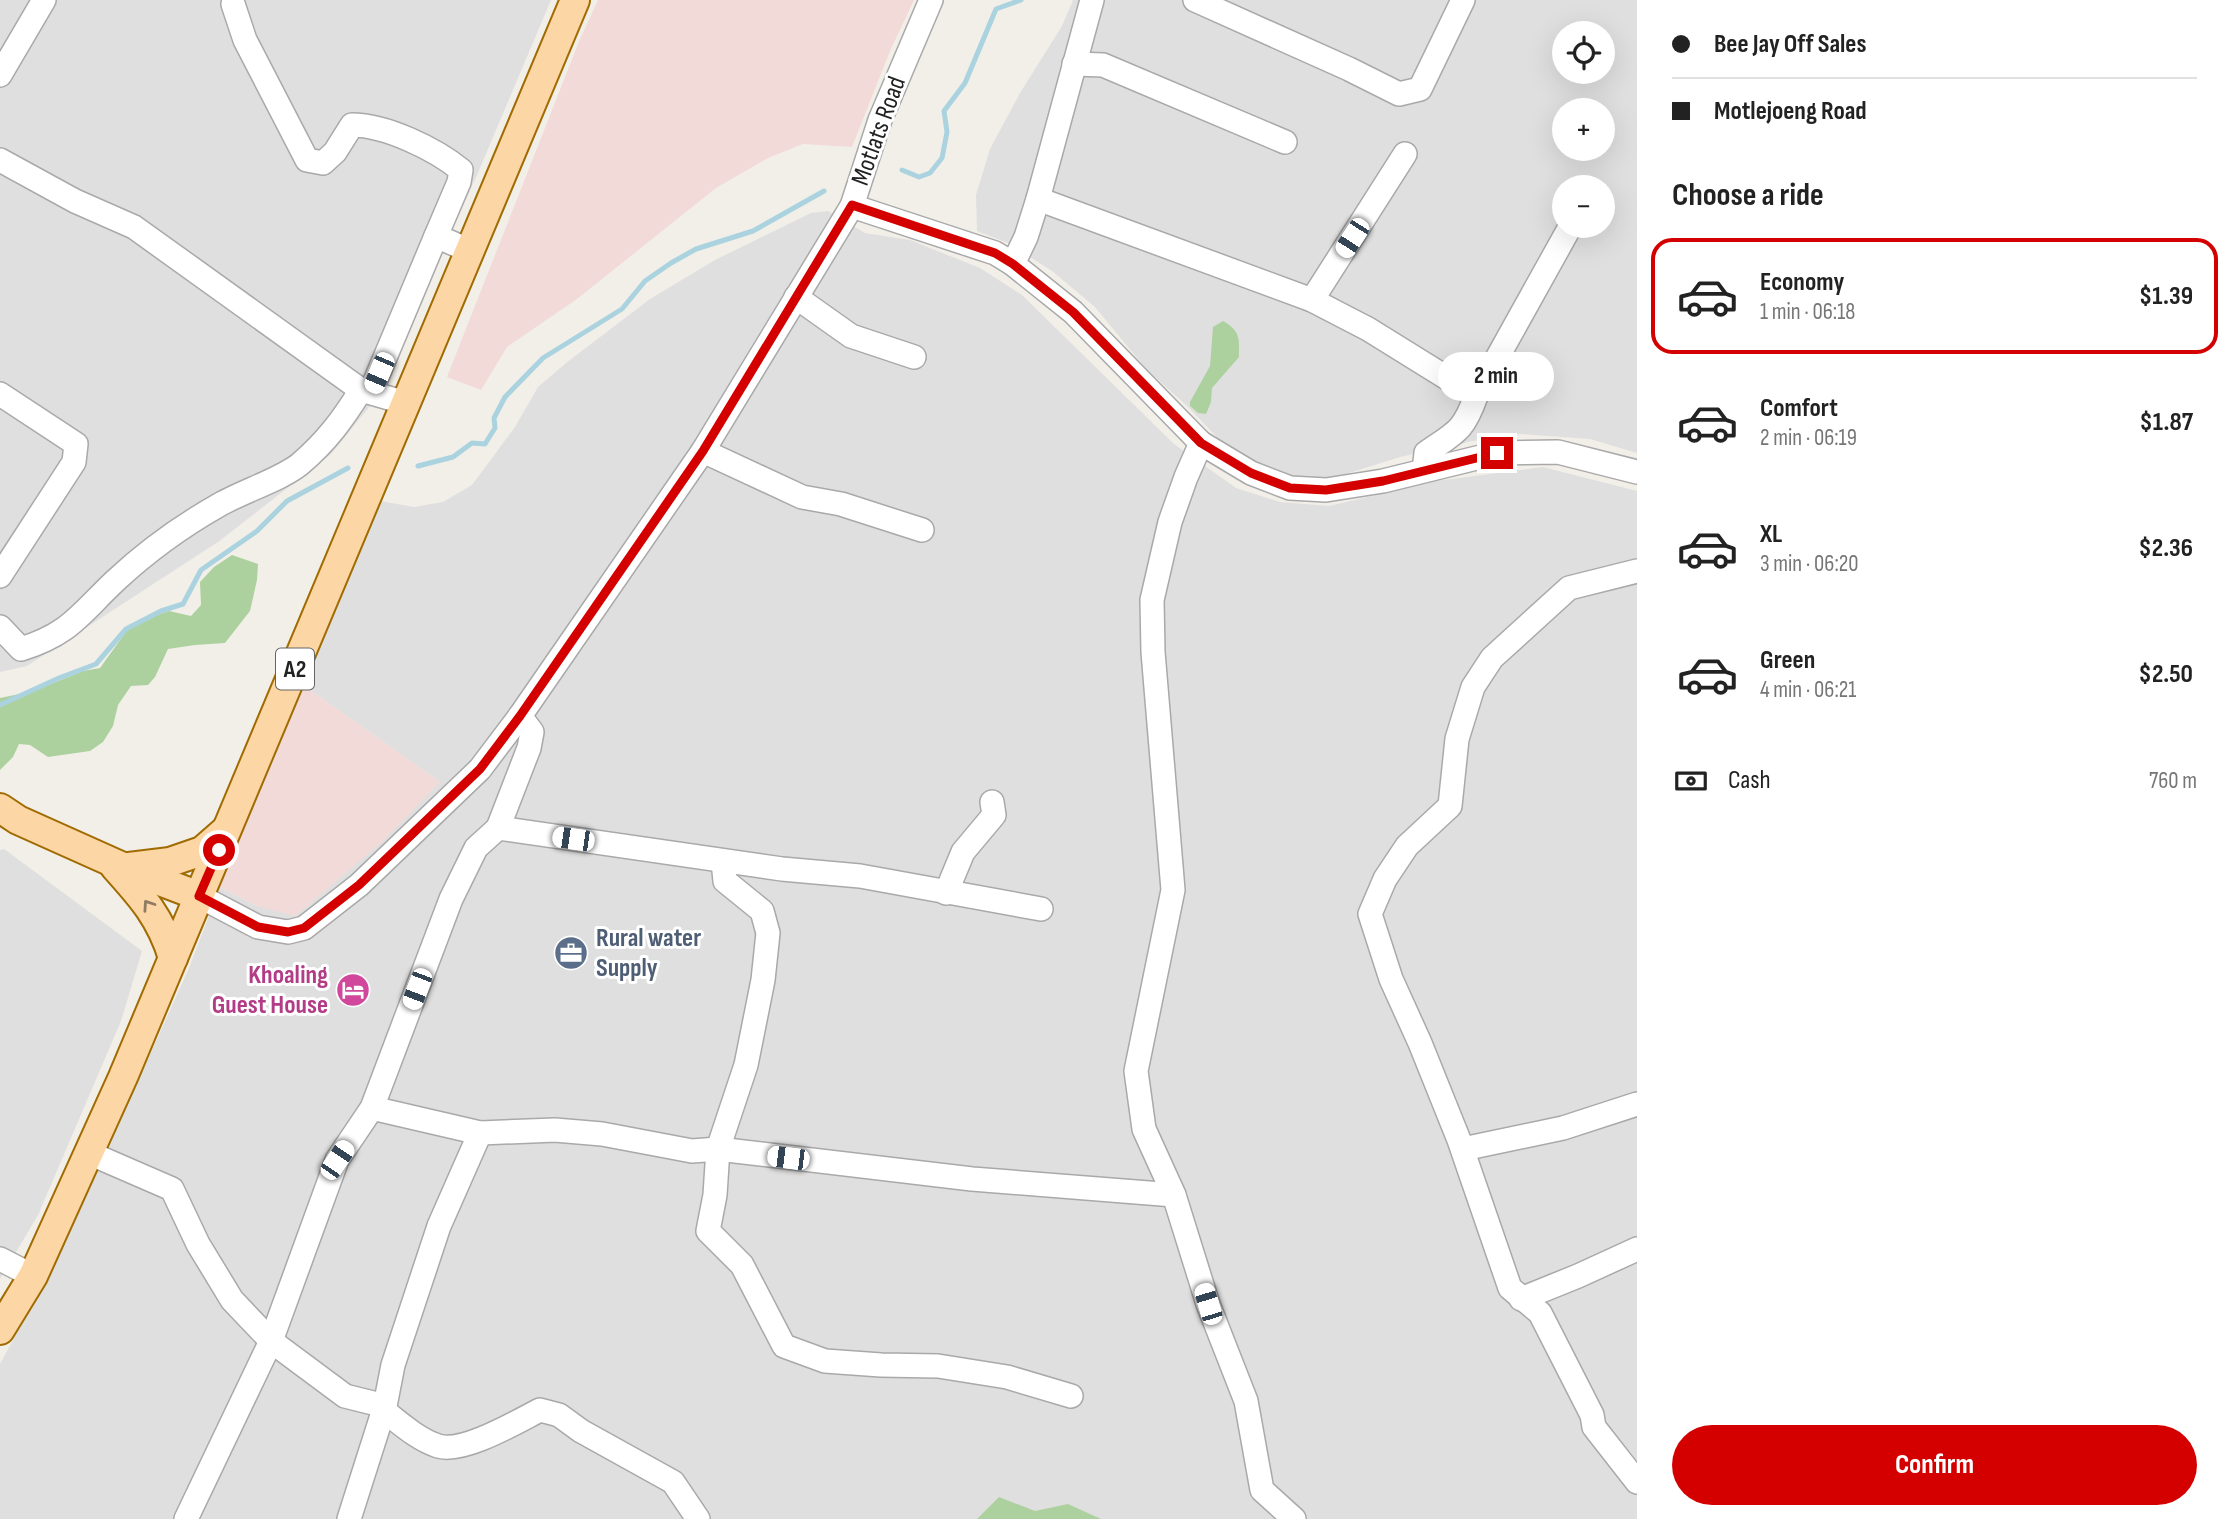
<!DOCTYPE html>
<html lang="en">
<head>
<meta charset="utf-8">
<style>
  :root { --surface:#fff; --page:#f6f6f6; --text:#222; --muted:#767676; --line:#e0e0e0; --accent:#d40000 }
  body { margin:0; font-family:"Sofia Sans Condensed",sans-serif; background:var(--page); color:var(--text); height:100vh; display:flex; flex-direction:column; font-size:26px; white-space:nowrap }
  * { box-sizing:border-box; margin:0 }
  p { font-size:23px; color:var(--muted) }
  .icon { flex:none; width:38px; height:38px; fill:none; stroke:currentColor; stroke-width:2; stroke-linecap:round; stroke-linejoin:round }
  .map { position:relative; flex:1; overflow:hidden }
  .details { display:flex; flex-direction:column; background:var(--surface); width:595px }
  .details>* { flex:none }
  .top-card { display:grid; align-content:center; height:154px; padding:0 35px; background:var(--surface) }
  .controls { position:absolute; left:1552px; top:21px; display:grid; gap:14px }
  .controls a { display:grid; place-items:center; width:63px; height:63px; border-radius:50%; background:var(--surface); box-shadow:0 7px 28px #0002; font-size:35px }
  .end { position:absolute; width:32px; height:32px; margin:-16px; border:9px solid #d40000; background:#fff; box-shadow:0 0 0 4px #fff }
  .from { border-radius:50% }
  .bubble { position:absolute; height:49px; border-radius:24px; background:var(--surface); box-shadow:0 7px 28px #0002; font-size:23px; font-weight:700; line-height:49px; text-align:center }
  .car { position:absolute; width:21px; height:42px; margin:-21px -10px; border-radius:9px; box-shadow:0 0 5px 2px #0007; background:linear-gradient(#fff 24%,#345 0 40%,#fff 0 76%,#345 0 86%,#fff 0) }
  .top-card b { display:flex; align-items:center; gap:24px; height:66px; font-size:26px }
  .top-card b+b { border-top:2px solid var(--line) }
  .top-card i { width:18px; height:18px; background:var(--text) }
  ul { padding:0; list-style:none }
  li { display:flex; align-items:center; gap:21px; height:116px; margin:0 14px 10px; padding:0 21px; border:4px solid transparent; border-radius:21px }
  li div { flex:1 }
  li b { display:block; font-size:26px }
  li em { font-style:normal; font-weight:700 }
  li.current { border-color:var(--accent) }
  li>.icon { width:63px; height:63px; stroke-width:1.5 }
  h2 { padding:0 35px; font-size:32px; line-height:84px }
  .pay { display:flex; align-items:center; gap:18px; height:77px; padding:0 35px; font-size:26px }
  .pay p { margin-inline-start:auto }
  .cta { display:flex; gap:14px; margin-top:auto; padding:14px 35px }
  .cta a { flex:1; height:80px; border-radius:42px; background:var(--accent); color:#fff; font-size:28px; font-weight:700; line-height:80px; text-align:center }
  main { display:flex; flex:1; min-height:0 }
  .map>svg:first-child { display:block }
</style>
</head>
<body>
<main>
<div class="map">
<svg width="1637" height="1519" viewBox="0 0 1637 1519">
  <rect width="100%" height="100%" fill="#f2efe9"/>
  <g fill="#e0dfdf" fill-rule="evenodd">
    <polygon points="0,0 551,0 477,175 375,400 330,455 218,542 27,666 0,672"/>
    <path d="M1073,0H1637V453L1590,439L1521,434L1473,441L1400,457L1330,479L1312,481L1235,456L1186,405L1146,369L1095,307L1052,271L1008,243L977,231L976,195L990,149L1020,93L1062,26ZM1564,33H1603V72H1564ZM1564,110H1603V149H1564ZM1564,187H1603V226H1564Z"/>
    <polygon points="828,211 865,233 910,240 980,268 1022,295 1174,444 1236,488 1280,502 1329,506 1436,481 1543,467 1637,491 1637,1519 0,1519 0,1364 62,1250 189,968 220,887 257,906 440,782 303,685 343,582 380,501 414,507 443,502 472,485 515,427 538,387 566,363 650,299 715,260 811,213"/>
    <polygon points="4,849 142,951 121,1021 38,1215 0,1279 0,850"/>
  </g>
  <g fill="#f2dad9">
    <polygon points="598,0 914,0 890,51 852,147 803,144 768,158 716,188 577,299 507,347 481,390 447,377 580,39"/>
    <polygon points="303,685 440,782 383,841 295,916 257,906 220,887"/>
  </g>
  <g fill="#add19e">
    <path d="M1223,321C1241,331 1239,339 1239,357L1212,388L1211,402L1206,414L1198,413L1190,406V402L1210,366L1213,327Z"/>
    <polygon points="232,555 258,564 257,580 250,611 225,643 195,645 168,649 155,677 148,685 131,686 118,705 113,726 103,742 90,751 48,757 30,745 19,744 13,757 0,770 0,698 34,691 83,671 100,668 128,629 139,621 169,611 191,616 201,605 200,582 214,567"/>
    <polygon points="999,1497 1035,1511 1068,1504 1101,1519 977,1519"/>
  </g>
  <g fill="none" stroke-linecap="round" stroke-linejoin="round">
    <g stroke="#aad3df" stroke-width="5">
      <polyline points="902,170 919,177 930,173 942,158 947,132 944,111 965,83 996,9 1021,0"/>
      <polyline points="418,466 453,457 472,443 485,444 495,428 494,418 505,397 543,358 622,309 645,281 671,263 696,249 753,231 824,191"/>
      <polyline points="0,705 59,678 96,664 126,629 161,611 183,604 201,570 257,531 287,501 348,468"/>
    </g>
    <g stroke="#a9a9a9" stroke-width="26">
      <g id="minor">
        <polyline points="1195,0 1349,69 1399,94 1420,89 1463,0"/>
        <path d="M233,4L245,40L307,160L323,163L335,152L352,125C386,125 435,149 461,170L459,182L436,236L468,250"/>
        <polyline points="1074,64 1103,65 1285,142"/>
        <polyline points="0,75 44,0"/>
        <polyline points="0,160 75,201 134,227 361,390 406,403"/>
        <path d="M1038,199L1312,300L1368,329L1476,396C1463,432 1456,432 1426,453L1424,470"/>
        <polyline points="852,206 995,253 1013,264 1073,312 1201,443 1251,473 1290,488 1326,490 1383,481 1497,453 1558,452 1637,472"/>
        <polyline points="1013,264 1026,237 1038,199 1092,0"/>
        <polyline points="796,297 851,336 914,357"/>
        <polyline points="1312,300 1405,154"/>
        <polyline points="371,391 436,236"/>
        <polyline points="0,394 76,444 74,462 0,576"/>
        <polyline points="1476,396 1570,227"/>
        <polyline points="1201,443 1186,477 1170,522 1152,600 1153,652 1173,890 1136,1071 1144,1129 1174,1195 1208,1304 1246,1401 1262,1490 1294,1519"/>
        <polyline points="703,451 802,497 841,504 922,530"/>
        <polyline points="1637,571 1569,588 1492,658 1473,687 1457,739 1450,806 1407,846 1385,879 1370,914 1391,979 1420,1043 1459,1140 1510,1288 1540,1313 1592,1415 1594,1427 1637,1482"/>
        <path d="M0,627L21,649C70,634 80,614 115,581C146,552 182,526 219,505C241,492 282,479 300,464C327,441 343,419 361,390"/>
        <polyline points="498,828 782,869 860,876 1041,909"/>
        <polyline points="723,861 725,881 762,911 768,933 763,980 746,1065 718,1149 715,1195 708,1231 742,1265 784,1346 825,1361 881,1365 938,1366 1007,1377 1071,1396"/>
        <polyline points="946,893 963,852 994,815 992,802"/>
        <polyline points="199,896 258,927 288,932 304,928 359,885 480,769 520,716 703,451 852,206 880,120 931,0"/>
        <polyline points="372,1108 480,1133 555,1130 602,1134 692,1151 718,1149 972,1179 1174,1195"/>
        <polyline points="1463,1149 1563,1128 1637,1104"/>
        <polyline points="89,1153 172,1189 198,1244 232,1300 271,1341 345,1396 385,1406"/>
        <polyline points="0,1259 33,1276"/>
        <polyline points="1521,1299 1578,1276 1637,1249"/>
        <path d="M383,1410C400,1423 417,1439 438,1446C463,1454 518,1421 540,1410L559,1415L581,1431L673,1482L698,1519"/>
        <polyline points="186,1519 271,1341 337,1160 372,1108 451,899 476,848 498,828 529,748 532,732 520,716"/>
        <polyline points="349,1519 385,1406 393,1365 439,1226 480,1133"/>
      </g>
    </g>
    <g stroke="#a06b00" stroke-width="32">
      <g id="major">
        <polyline points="0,808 18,820 123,867 199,896"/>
        <path d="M115,867C142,897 161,918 173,958"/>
        <polyline points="129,867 170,862 202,851 226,830"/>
        <polyline points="0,1330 33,1276 123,1077 575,0"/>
      </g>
    </g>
    <use href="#minor" stroke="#fff" stroke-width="23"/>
    <use href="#major" stroke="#fcd6a4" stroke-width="28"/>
  </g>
  <defs><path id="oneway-chevron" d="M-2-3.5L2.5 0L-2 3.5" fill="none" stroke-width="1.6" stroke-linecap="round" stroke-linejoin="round" transform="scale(1.75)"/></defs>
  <use stroke="#8f7c63" href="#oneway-chevron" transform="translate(148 905) rotate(-124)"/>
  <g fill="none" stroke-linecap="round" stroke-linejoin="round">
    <polyline stroke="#d40000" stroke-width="9" points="219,850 199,896 258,927 288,932 304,928 359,885 480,769 520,716 703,451 852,205 995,253 1013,264 1073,312 1201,443 1251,473 1290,488 1326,490 1383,481 1497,453"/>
  </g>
  <defs>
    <g id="office-disc" transform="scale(1.75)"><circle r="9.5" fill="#5c6f8a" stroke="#fff"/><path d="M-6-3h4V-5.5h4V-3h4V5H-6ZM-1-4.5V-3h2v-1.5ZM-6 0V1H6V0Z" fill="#fff"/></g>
    <g id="hotel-disc" transform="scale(1.75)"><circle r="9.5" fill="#d1479c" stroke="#fff"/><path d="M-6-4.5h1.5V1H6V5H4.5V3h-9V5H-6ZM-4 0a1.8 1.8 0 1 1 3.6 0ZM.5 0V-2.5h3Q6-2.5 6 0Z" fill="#fff"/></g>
  </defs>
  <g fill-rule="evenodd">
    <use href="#office-disc" x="571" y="953"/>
    <use href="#hotel-disc" x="353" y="990"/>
  </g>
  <g text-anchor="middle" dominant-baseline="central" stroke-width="6" stroke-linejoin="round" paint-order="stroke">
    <rect fill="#fff" stroke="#646464" stroke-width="2" x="276" y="648.5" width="38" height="41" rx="5"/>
    <g font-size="24" font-weight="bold" fill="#222">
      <text x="295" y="669">A2</text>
    </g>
    <g font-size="26" fill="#222" stroke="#fff">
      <text transform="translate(879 131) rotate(-70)">Motlats Road</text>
    </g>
    <g font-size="26" font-weight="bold" fill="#4e5e75" stroke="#fff" text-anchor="start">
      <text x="596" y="938">Rural water<tspan x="596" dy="30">Supply</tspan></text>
    </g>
    <g font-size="26" font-weight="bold" fill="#b23c85" stroke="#fff" text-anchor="end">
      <text x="328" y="975">Khoaling<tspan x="328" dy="30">Guest House</tspan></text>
    </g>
  </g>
</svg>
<div class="controls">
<a><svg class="icon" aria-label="locate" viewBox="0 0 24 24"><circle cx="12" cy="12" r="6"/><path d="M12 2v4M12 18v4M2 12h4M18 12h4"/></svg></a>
<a>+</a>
<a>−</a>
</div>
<i class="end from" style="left:219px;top:850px"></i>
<i class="end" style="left:1497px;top:453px"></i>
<div class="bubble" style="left:1438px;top:352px;width:116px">2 min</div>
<i class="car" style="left:1352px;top:238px;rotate:213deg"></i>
<i class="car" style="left:379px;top:373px;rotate:203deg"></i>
<i class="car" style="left:573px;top:839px;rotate:278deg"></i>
<i class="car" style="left:417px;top:989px;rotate:201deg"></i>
<i class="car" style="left:788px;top:1158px;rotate:277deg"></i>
<i class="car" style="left:337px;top:1160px;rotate:34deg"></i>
<i class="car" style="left:1208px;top:1304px;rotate:343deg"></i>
</div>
<section class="details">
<div class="top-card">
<b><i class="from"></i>Bee Jay Off Sales</b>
<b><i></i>Motlejoeng Road</b>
</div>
<h2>Choose a ride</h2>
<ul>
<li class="current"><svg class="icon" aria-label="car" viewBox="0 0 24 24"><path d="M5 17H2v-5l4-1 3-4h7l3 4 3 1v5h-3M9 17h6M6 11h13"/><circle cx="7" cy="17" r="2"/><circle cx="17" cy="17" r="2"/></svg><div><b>Economy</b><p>1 min · 06:18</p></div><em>$1.39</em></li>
<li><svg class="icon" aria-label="car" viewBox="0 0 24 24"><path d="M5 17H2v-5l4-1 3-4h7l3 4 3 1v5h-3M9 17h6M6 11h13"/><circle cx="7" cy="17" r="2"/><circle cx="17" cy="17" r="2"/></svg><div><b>Comfort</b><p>2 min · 06:19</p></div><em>$1.87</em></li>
<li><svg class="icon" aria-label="car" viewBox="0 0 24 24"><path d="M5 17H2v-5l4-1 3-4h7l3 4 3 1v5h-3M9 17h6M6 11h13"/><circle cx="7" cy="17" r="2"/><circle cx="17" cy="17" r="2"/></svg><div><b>XL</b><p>3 min · 06:20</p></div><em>$2.36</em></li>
<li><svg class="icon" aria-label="car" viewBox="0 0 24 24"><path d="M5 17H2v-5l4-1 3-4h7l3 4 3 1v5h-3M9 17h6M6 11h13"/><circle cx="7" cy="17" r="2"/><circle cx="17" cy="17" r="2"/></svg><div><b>Green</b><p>4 min · 06:21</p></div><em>$2.50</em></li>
</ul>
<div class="pay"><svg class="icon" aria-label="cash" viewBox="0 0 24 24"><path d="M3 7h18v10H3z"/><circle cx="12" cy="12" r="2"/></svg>Cash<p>760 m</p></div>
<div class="cta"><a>Confirm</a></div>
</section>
</main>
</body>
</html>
